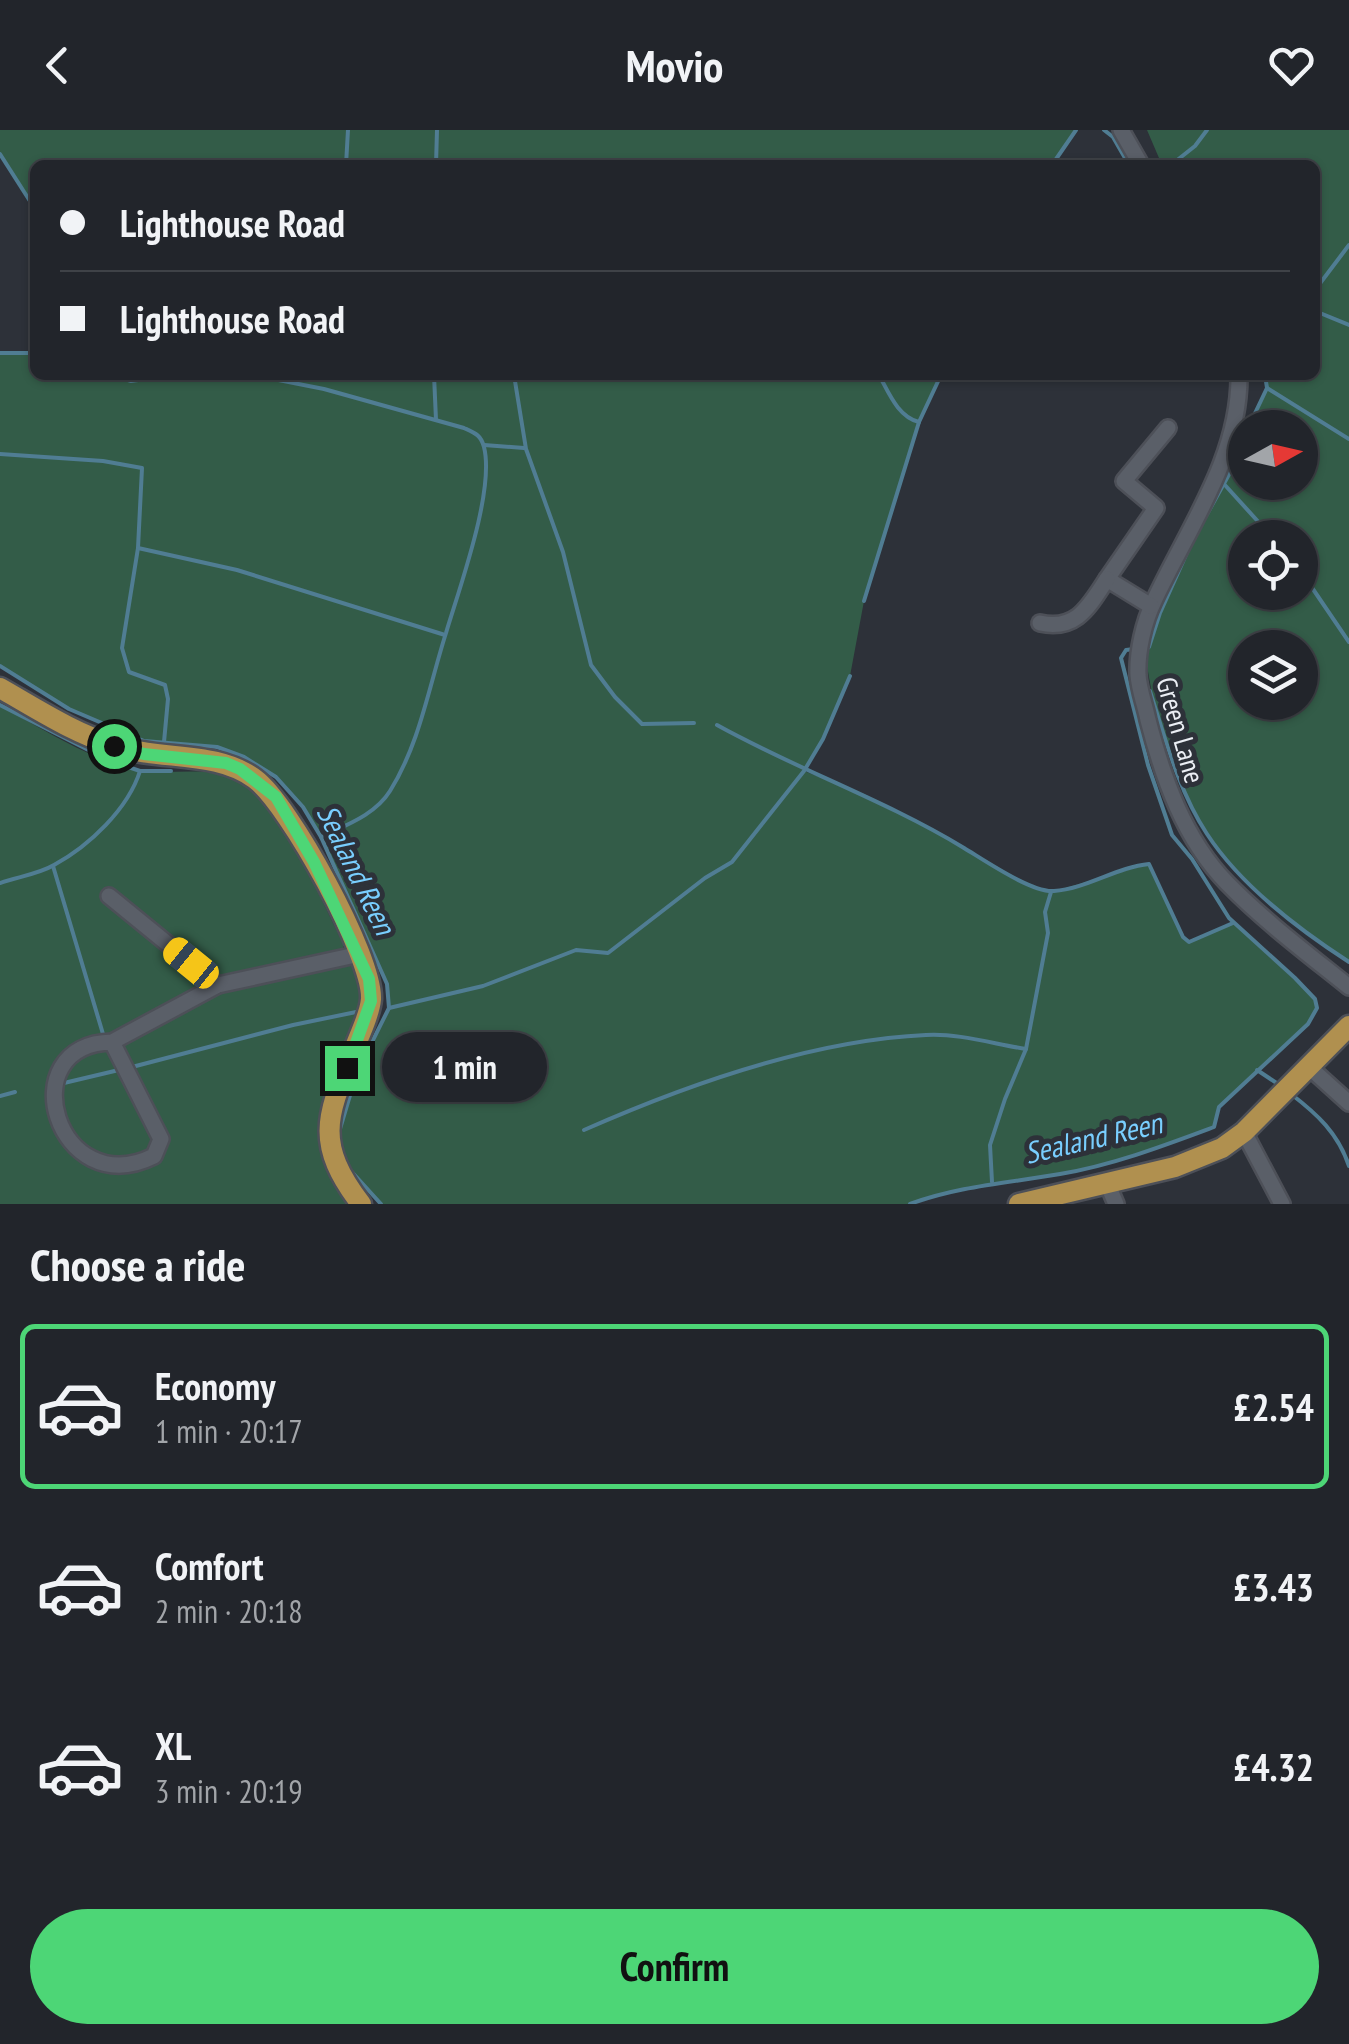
<!DOCTYPE html>
<html lang="en">
<head>
<meta charset="utf-8">
<style>
  :root { --surface:#22252b; --page:#2a2d33; --text:#f1f3f6; --muted:#a2a5a9; --line:#3f4247; --accent:#4dd676 }
  body { margin:0; font-family:"PT Sans Narrow",sans-serif; background:var(--page); color:var(--text); height:100vh; display:flex; flex-direction:column; font-size:38px; white-space:nowrap }
  * { box-sizing:border-box; margin:0 }
  p { font-size:32px; color:var(--muted) }
  .icon { flex:none; width:55px; height:55px; fill:none; stroke:currentColor; stroke-width:2; stroke-linecap:round; stroke-linejoin:round }
  .map { position:relative; height:1074px; overflow:hidden }
  .sheet { display:flex; flex-direction:column; background:var(--surface); flex:1 }
  .sheet>* { flex:none }
  .top-card { position:absolute; left:30px; top:30px; width:1290px; height:220px; border-radius:15px; box-shadow:0 2px 8px #0004,0 0 0 2px var(--line); display:grid; align-content:center; height:220px; padding:0 30px; background:var(--surface) }
  .needle { width:65px; rotate:82deg }
  .controls { position:absolute; left:1228px; top:280px; display:grid; gap:20px }
  .controls a { display:grid; place-items:center; width:90px; height:90px; border-radius:50%; background:var(--surface); box-shadow:0 2px 8px #0004,0 0 0 2px var(--line); font-size:50px }
  .end { position:absolute; width:45px; height:45px; margin:-22px; border:12px solid #4dd676; background:#111; box-shadow:0 0 0 5px #111 }
  .from { border-radius:50% }
  .bubble { position:absolute; height:70px; border-radius:35px; background:var(--surface); box-shadow:0 2px 8px #0004,0 0 0 2px var(--line); font-size:32px; font-weight:700; line-height:70px; text-align:center }
  .car { position:absolute; width:30px; height:60px; margin:-30px -15px; border-radius:12px; box-shadow:0 0 8px 2px #0007; background:linear-gradient(#f5c518 24%,#345 0 40%,#f5c518 0 76%,#345 0 86%,#f5c518 0) }
  .top-card b { display:flex; align-items:center; gap:35px; height:95px; font-size:38px }
  .top-card b+b { border-top:2px solid var(--line) }
  .top-card i { width:25px; height:25px; background:var(--text) }
  ul { padding:0; list-style:none }
  li { display:flex; align-items:center; gap:30px; height:165px; margin:0 20px 15px; padding:0 10px; border:5px solid transparent; border-radius:15px }
  li div { flex:1 }
  li b { display:block; font-size:38px }
  li em { font-style:normal; font-weight:700 }
  li.on { border-color:var(--accent) }
  li>.icon { width:90px; height:90px; stroke-width:1.5 }
  h2 { padding:0 30px; font-size:45px; line-height:120px }
  .cta { display:flex; gap:20px; margin-top:auto; padding:20px 30px }
  .cta a { flex:1; height:115px; border-radius:60px; background:var(--accent); color:#111; font-size:40px; font-weight:700; line-height:115px; text-align:center }
  header { display:flex; justify-content:space-between; align-items:center; height:130px; padding:0 30px; background:var(--surface); font-size:45px; font-weight:700 }
  .map>svg:first-child { display:block }
</style>
</head>
<body>
<header><svg class="icon" aria-label="back" viewBox="0 0 24 24"><path d="M15 5l-7 7 7 7"/></svg>Movio<svg class="icon" aria-label="heart" viewBox="0 0 24 24"><path d="M12 20l-8-8c-3-5 5-10 8-4 3-6 11-1 8 4z"/></svg></header>
<div class="map">
<svg width="1349" height="1074" viewBox="0 0 1349 1074">
  <rect width="100%" height="100%" fill="#2d3139"/>
  <g fill="#335c48" fill-rule="evenodd">
    <polygon points="0,0 1076,0 1052,35 35,35 35,79 0,24"/>
    <path d="M1147,0H1349V832C1298,797 1240,756 1206,703C1173,650 1152,581 1145,520L1149,517C1173,442 1217,378 1245,305V352H1300V298L1248,297L1267,258L1265,245H1315V35H1162ZM1245,408H1300V462H1245ZM1245,518H1300V572H1245Z"/>
    <path d="M28,221L35,223V245H113L130,250V245H941L919,292L864,471L850,546L823,609L804,641L864,664L926,695L1020,750L1051,762L1149,734L1183,807L1189,812L1233,793L1315,869L1317,878L1308,894L1219,977L1214,997C1163,1016 1113,1035 1060,1044C1008,1053 959,1056 910,1074H381C321,1022 336,983 368,920C375,907 386,892 389,877C390,870 388,861 387,854L321,707L303,677L276,647L244,627L217,617L144,611L69,579L0,536V223Z"/>
    <path d="M0,575C36,596 99,634 140,641C175,646 213,633 246,655C284,682 321,770 343,813V821C398,879 304,955 322,1026C326,1045 336,1059 347,1074H0Z"/>
  </g>
  <g fill="none" stroke-linecap="round" stroke-linejoin="round">
    <g stroke="#507d93" stroke-width="4">
      <polyline points="1104,0 1113,7 1129,35"/>
      <polyline points="0,24 35,79"/>
      <polyline points="346,35 348,0"/>
      <polyline points="436,35 437,0"/>
      <polyline points="1052,35 1076,0"/>
      <polyline points="1171,35 1195,16 1207,0"/>
      <polyline points="1315,160 1349,115"/>
      <polyline points="1315,181 1349,195"/>
      <polyline points="0,223 35,223"/>
      <polyline points="113,245 131,251 173,245"/>
      <path d="M253,245L324,259L464,298C475,303 481,305 484,317C495,361 459,459 446,503C429,556 420,613 390,661C375,685 346,695 321,707"/>
      <polyline points="434,245 436,290"/>
      <polyline points="514,245 526,319 563,422 591,535 615,567 642,594 694,593"/>
      <path d="M879,245C889,263 898,287 919,292"/>
      <polyline points="1267,258 1349,309"/>
      <polyline points="1248,298 1267,258 1265,245"/>
      <polyline points="484,315 524,318"/>
      <polyline points="0,324 103,331 142,338 138,418 122,518 129,542 165,555 168,569 164,612"/>
      <polyline points="1224,354 1273,408"/>
      <polyline points="1206,386 1232,339 1245,305"/>
      <polyline points="138,418 237,440 445,505"/>
      <polyline points="1300,440 1349,512"/>
      <polyline points="864,471 919,292 941,245"/>
      <polyline points="1145,520 1149,517 1160,483 1190,416"/>
      <polyline points="0,536 69,579 144,611 217,617 244,627 276,647 303,677 321,707 387,854 389,878 357,942 340,999"/>
      <path d="M1150,561C1165,608 1179,662 1207,704C1241,756 1298,799 1349,832"/>
      <polyline points="0,575 108,630 140,641 171,641"/>
      <path d="M717,595C798,640 885,670 964,718C984,730 1032,763 1054,761C1086,759 1117,737 1149,734L1183,807L1189,812L1233,793"/>
      <polyline points="53,736 103,904"/>
      <path d="M0,753C17,747 39,744 54,735C89,716 128,679 140,641"/>
      <polyline points="389,878 483,856 576,820 608,823 705,748 732,732 804,641 823,609 850,546"/>
      <polyline points="132,937 293,895 361,881"/>
      <polyline points="1257,940 1278,954"/>
      <polyline points="64,953 123,939"/>
      <path d="M1291,964C1317,984 1338,1003 1349,1036"/>
      <polyline points="0,966 15,962"/>
      <path d="M584,1000C686,955 814,910 926,905C958,903 994,914 1026,919"/>
      <polyline points="351,1041 381,1074"/>
      <polyline points="992,1052 990,1015 1005,969 1026,919 1048,803 1045,782 1051,762"/>
      <path d="M910,1074C959,1056 1008,1053 1060,1044C1113,1035 1163,1016 1214,997L1219,977L1308,894L1317,878L1315,869L1295,848L1229,788L1192,729L1172,705L1148,635L1121,528L1126,520L1134,519"/>
    </g>
    <g stroke="#4d5058" stroke-width="20">
      <g id="minor">
        <polyline points="1121,0 1141,35"/>
        <path d="M1239,245C1240,327 1188,398 1154,471C1144,492 1137,521 1138,545C1139,560 1145,575 1148,590C1163,648 1184,709 1227,753C1264,791 1308,824 1349,857"/>
        <polyline points="1151,476 1107,449 1156,378 1124,351 1168,298"/>
        <path d="M1040,493C1077,501 1089,476 1107,449"/>
        <polyline points="109,766 218,855"/>
        <path d="M112,912C9,914 57,1074 154,1026L161,1009L112,912L218,855L360,824"/>
        <polyline points="1308,936 1349,973"/>
        <polyline points="1244,1002 1282,1074"/>
        <polyline points="1107,1053 1116,1074"/>
      </g>
    </g>
    <g stroke="#4d5058" stroke-width="25">
      <g id="major">
        <path d="M0,558C37,579 75,604 116,616C161,631 216,620 255,649C289,674 373,827 371,869C370,883 362,899 357,912C329,982 311,1009 361,1074"/>
        <polyline points="1019,1074 1175,1037 1222,1018 1244,1002 1349,896"/>
      </g>
    </g>
    <use href="#minor" stroke="#5a5f68" stroke-width="15"/>
    <use href="#major" stroke="#b0904f" stroke-width="20"/>
  </g>
  <g fill="none" stroke-linecap="round" stroke-linejoin="round">
    <polyline stroke="#4dd676" stroke-width="12" points="114,616 144,624 226,633 240,639 276,667 314,732 369,849 371,871 347,938"/>
  </g>
  <g text-anchor="middle" dominant-baseline="central" stroke-width="10" stroke-linejoin="round" paint-order="stroke">
    <g font-size="28" fill="#ebeef4" stroke="#2d3139">
      <text transform="translate(1181 600) rotate(74)">Green Lane</text>
    </g>
    <g font-size="30" font-style="italic" fill="#79cefe" stroke="#2d3139">
      <text transform="translate(357 739) rotate(64)">Sealand Reen</text>
      <text transform="translate(1093 1007) rotate(-13)">Sealand Reen</text>
    </g>
  </g>
</svg>
<div class="controls">
<a><svg class="needle" viewBox="-14 -14 28 28"><path d="M0-13l5 13h-10z" fill="#e53935"/><path d="M0 13l5-13h-10z" fill="#a2a5a9"/></svg></a>
<a><svg class="icon" aria-label="locate" viewBox="0 0 24 24"><circle cx="12" cy="12" r="6"/><path d="M12 2v4M12 18v4M2 12h4M18 12h4"/></svg></a>
<a><svg class="icon" aria-label="layers" viewBox="0 0 24 24"><path d="M12 4l9 5-9 5-9-5zM3 14l9 5 9-5"/></svg></a>
</div>
<i class="end from" style="left:114px;top:616px"></i>
<i class="end" style="left:347px;top:938px"></i>
<div class="bubble" style="left:382px;top:902px;width:165px">1 min</div>
<i class="car" style="left:191px;top:833px;rotate:309deg"></i>
<div class="top-card">
<b><i class="from"></i>Lighthouse Road</b>
<b><i></i>Lighthouse Road</b>
</div>
</div>
<section class="sheet">
<h2>Choose a ride</h2>
<ul>
<li class="on"><svg class="icon" aria-label="car" viewBox="0 0 24 24"><path d="M5 17H2v-5l4-1 3-4h7l3 4 3 1v5h-3M9 17h6M6 11h13"/><circle cx="7" cy="17" r="2"/><circle cx="17" cy="17" r="2"/></svg><div><b>Economy</b><p>1 min · 20:17</p></div><em>£2.54</em></li>
<li><svg class="icon" aria-label="car" viewBox="0 0 24 24"><path d="M5 17H2v-5l4-1 3-4h7l3 4 3 1v5h-3M9 17h6M6 11h13"/><circle cx="7" cy="17" r="2"/><circle cx="17" cy="17" r="2"/></svg><div><b>Comfort</b><p>2 min · 20:18</p></div><em>£3.43</em></li>
<li><svg class="icon" aria-label="car" viewBox="0 0 24 24"><path d="M5 17H2v-5l4-1 3-4h7l3 4 3 1v5h-3M9 17h6M6 11h13"/><circle cx="7" cy="17" r="2"/><circle cx="17" cy="17" r="2"/></svg><div><b>XL</b><p>3 min · 20:19</p></div><em>£4.32</em></li>
</ul>
<div class="cta"><a>Confirm</a></div>
</section>
</body>
</html>
